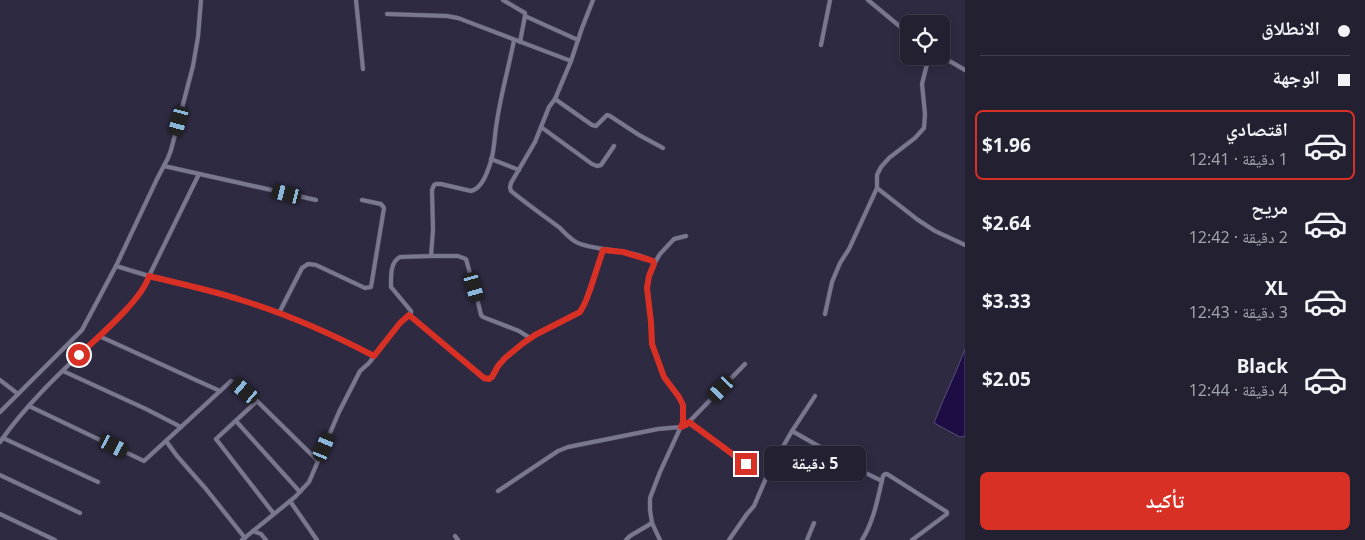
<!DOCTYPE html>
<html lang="ar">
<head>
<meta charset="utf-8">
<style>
  :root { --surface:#222031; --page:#2e2d3d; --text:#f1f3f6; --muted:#a2a3ab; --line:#3f3e4d; --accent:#d93025 }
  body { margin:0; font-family:"Noto Sans","Noto Naskh Arabic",sans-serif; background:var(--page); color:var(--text); direction:rtl; height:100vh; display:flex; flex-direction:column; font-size:19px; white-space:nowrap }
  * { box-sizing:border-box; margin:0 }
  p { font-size:16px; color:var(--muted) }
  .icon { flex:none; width:28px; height:28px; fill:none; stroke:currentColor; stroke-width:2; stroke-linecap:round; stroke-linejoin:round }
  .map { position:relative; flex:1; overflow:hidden; direction:ltr }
  .drawer { display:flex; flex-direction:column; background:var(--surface); width:400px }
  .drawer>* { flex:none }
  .banner { display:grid; align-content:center; height:110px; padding:0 15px; background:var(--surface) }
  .controls { position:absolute; left:900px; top:15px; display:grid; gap:10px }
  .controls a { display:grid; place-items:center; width:50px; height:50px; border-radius:8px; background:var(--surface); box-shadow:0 2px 8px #0003,0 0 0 1px var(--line); font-size:25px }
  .end { position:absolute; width:22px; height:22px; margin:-11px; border:6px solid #d93025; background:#fff; box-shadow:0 0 0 2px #fff }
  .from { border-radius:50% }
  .bubble { position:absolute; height:35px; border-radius:8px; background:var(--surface); box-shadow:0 2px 8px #0003,0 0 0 1px var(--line); font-size:16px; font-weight:700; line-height:35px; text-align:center; direction:rtl }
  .car { position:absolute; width:15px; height:30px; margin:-15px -8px; border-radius:6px; box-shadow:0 0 4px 1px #0007; background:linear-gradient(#222 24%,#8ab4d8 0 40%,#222 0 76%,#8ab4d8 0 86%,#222 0) }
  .banner b { display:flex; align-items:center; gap:18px; height:48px; font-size:19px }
  .banner b+b { border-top:1px solid var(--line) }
  .banner i { width:12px; height:12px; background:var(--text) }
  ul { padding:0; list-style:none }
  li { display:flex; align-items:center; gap:15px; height:70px; margin:0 10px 8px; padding:0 5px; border:2px solid transparent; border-radius:8px }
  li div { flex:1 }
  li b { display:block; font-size:19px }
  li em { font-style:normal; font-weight:700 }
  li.selected { border-color:var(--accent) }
  li>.icon { width:45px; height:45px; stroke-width:1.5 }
  .primary-button { display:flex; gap:10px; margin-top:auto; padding:10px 15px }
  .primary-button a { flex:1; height:58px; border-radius:8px; background:var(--accent); color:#fff; font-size:20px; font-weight:700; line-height:58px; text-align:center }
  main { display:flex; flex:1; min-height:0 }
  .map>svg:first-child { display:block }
</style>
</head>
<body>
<main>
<section class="drawer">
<div class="banner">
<b><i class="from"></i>الانطلاق</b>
<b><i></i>الوجهة</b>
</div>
<ul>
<li class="selected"><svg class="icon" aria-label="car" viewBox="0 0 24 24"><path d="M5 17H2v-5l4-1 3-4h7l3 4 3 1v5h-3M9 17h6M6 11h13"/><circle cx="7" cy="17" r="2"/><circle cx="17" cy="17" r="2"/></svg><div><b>اقتصادي</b><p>1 دقيقة · 12:41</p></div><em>$1.96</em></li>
<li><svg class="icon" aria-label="car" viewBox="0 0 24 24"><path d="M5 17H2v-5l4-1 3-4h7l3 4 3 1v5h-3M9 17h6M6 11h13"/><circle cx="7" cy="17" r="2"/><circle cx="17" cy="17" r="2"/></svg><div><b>مريح</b><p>2 دقيقة · 12:42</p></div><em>$2.64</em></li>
<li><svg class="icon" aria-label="car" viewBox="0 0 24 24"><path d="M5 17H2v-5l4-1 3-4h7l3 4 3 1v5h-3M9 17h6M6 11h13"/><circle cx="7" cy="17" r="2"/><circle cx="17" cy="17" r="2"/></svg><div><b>XL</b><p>3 دقيقة · 12:43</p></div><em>$3.33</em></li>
<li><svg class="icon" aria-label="car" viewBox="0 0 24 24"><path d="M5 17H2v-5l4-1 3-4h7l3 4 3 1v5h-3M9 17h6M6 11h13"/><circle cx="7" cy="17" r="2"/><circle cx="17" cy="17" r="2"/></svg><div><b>Black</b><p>4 دقيقة · 12:44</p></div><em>$2.05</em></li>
</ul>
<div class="primary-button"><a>تأكيد</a></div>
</section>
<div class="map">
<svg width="965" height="540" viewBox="0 0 965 540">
  <rect width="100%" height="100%" fill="#2e2a41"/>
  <path fill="#1e0c45" stroke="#5a4c79" d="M965,349V436L960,437L934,423C943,398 956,374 965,349Z"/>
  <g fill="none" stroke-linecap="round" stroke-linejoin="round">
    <g stroke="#4c485c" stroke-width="5">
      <g id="minor">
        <path d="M201,0L198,37L193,66L171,150L168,158L157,179L116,266L149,276C143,297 115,320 99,336L220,391"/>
        <polyline points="356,0 363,69"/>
        <polyline points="503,0 525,13 525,16"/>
        <path d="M593,0L582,28L571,61L555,99L549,107L535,142L511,183L510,187L511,191C527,204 544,216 560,228C565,233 571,240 578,243C594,251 645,250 654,264L649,276L647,288L651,322L652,344L664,377L679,397L683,405V422L660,472L650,498V510L652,523L660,540"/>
        <polyline points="868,0 909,34"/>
        <polyline points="387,14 447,16 458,18 571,61"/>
        <polyline points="520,42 525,16 578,40"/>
        <polyline points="821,45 830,0"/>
        <polyline points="941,56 965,70"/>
        <polyline points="555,99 592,125 596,126 607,115 610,116 639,135 663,148"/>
        <polyline points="541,127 592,164 597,166 601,165 614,146"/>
        <polyline points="491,159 519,170"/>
        <polyline points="164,166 316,200"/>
        <path d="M199,174L149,276C180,284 211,290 241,300C287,314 332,334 374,356"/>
        <polyline points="877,188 918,220 935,231 965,245"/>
        <polyline points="431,256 458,256 466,259 477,298 481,315 483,317 519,331 530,338"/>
        <polyline points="654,264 660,254 674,239 686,236"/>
        <polyline points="279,313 302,268 308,264 316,265 365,288 371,287 384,208 381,204 362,200"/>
        <polyline points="825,314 832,282 840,263 849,249 877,188 877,175 881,167 889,158 915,138 924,128 925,114 922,84 929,56"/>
        <path d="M409,315L411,313V311L391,287C391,277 390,262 400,257L431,256L433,230L432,190L434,185L436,184H441L471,191C480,189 486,176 489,167C495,153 494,136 497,121C501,93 509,67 514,40"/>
        <polyline points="63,371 146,409 181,427"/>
        <polyline points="0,380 18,394"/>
        <polyline points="257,401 216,439 274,514"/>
        <polyline points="29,406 144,461 231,381 257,401 318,461"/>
        <polyline points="0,412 82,330 116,266"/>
        <polyline points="236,421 300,492"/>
        <polyline points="689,423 746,464"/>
        <polyline points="792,431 822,448 845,463 882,481"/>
        <polyline points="3,438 98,482"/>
        <polyline points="166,441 177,456 206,489 245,538"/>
        <path d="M0,442C27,403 64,369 99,336"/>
        <polyline points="777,458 797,473"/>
        <polyline points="0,475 80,513"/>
        <polyline points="498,491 558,451 568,447 658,429 681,427 686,425 745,364"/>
        <polyline points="290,501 317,540"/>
        <polyline points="0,514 55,540"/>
        <polyline points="253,531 261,534 266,540"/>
        <polyline points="455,536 458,540"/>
        <polyline points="242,540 295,497 309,482 339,412 360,371 369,363 400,323 409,315 484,378 489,379 492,377 498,366 505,358 522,344 535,335 580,312 585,303 603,250"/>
        <polyline points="626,540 630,536 652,523"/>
        <polyline points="729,540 747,514 754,506 770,469 792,431 815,396"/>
        <polyline points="807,540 814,523"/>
        <path d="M862,540C874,521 878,497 883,476L885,474H887L947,512V514L912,540"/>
      </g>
    </g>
    <use href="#minor" stroke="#7a7791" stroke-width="4"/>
  </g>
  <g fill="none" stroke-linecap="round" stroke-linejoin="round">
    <path stroke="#d93025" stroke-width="6" d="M79,355C98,337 142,300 149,276C180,284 211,290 241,300C287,314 332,334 374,356L400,323L409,315L484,378L489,379L492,377L498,366L505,358L522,344L535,335L580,312L585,303L590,290L603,250L623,252L650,260L653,261L654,264L649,276L647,288L651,322L652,344L664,377L679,397L683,405V422L681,427L686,425L689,422L746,464"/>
  </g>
</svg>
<div class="controls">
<a><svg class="icon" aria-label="locate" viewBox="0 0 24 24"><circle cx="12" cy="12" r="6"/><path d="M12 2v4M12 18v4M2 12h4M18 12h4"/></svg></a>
</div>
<i class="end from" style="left:79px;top:355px"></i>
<i class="end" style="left:746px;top:464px"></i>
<div class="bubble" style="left:764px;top:446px;width:102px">5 دقيقة</div>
<i class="car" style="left:179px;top:121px;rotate:195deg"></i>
<i class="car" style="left:287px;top:194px;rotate:284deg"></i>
<i class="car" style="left:474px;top:287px;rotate:164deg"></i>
<i class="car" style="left:721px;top:389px;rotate:223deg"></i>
<i class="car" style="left:245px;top:391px;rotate:310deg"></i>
<i class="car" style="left:114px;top:446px;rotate:117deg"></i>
<i class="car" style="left:324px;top:447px;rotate:23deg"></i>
</div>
</main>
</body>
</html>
